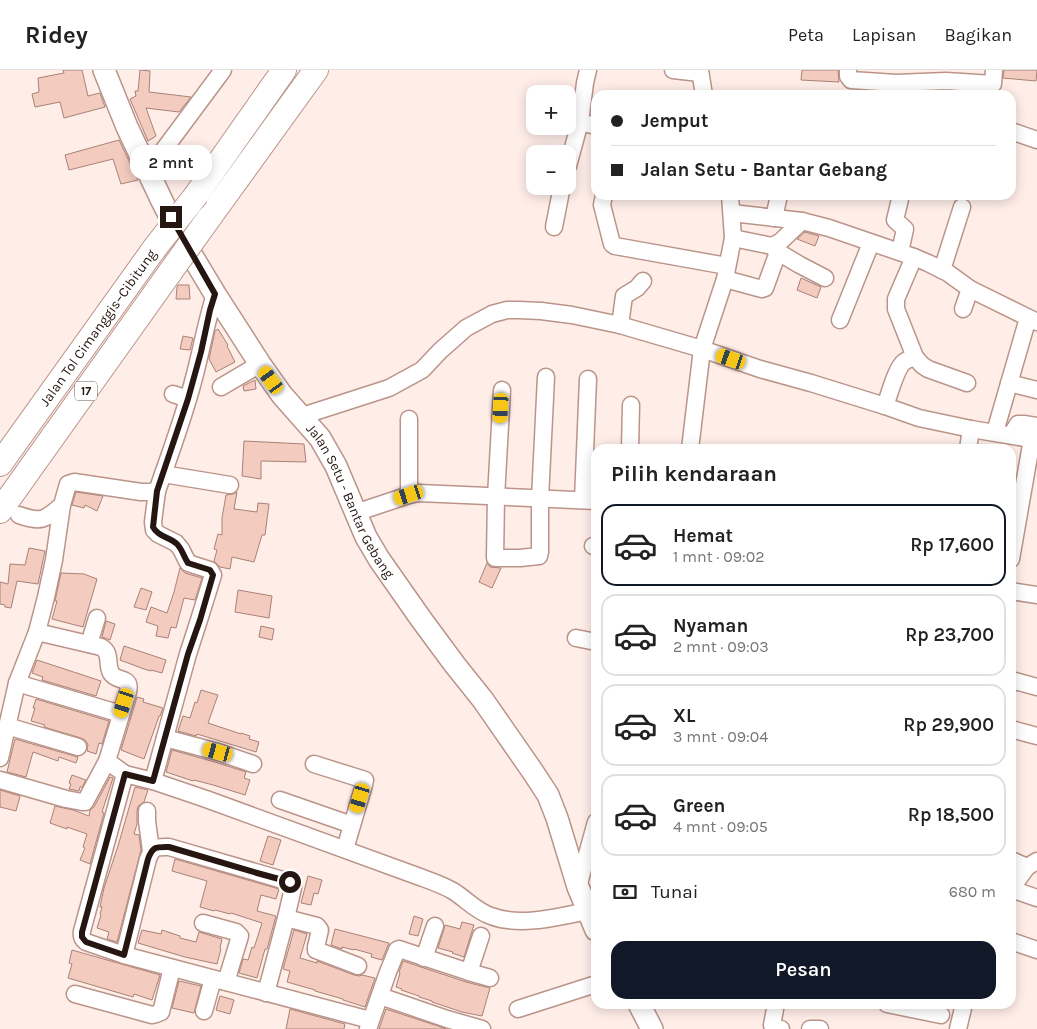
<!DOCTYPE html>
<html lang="id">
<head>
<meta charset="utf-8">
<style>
  :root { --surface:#fff; --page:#f2f2f2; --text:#222; --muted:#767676; --line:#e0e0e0; --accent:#111827 }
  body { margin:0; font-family:Karla,sans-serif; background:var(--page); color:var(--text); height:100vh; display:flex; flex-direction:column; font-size:19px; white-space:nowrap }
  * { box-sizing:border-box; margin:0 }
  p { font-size:16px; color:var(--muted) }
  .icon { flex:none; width:28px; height:28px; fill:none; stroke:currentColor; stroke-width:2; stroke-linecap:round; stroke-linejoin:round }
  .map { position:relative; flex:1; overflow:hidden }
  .drawer { position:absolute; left:591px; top:374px; width:425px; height:565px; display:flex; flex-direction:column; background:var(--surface); border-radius:15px; box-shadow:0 2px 12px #0003 }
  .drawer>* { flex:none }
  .hud { position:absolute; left:591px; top:20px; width:425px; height:110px; border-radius:15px; box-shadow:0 2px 12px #0003; display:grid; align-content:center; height:110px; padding:0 20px; background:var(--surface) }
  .tools { position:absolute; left:526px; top:15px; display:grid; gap:10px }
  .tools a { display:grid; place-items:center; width:50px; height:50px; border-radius:10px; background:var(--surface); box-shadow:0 2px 12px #0003; font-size:25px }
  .end { position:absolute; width:22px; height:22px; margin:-11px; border:6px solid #251612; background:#fff; box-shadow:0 0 0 2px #fff }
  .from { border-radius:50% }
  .bubble { position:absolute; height:35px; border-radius:15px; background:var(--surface); box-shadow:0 2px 12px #0003; font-size:16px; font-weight:600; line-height:35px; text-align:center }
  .car { position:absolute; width:15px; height:30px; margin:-15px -8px; border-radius:6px; box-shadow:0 0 4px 1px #0007; background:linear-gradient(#f5c518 24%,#345 0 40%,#f5c518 0 76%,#345 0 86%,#f5c518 0) }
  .hud b { display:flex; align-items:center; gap:18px; height:48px; font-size:19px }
  .hud b+b { border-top:1px solid var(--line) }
  .hud i { width:12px; height:12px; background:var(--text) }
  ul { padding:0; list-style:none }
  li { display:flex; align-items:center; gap:15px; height:82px; margin:0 10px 8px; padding:0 10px; border:2px solid var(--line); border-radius:15px }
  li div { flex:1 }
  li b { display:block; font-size:19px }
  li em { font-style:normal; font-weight:600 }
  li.active { border-color:var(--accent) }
  li>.icon { width:45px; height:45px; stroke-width:1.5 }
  h2 { padding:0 20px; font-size:22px; line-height:60px }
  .pay { display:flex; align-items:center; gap:12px; height:55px; padding:0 20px; font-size:19px }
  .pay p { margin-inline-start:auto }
  .primary-button { display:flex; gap:10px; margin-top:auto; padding:10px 20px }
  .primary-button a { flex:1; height:58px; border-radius:15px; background:var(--accent); color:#fff; font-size:20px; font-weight:600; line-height:58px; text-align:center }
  header { display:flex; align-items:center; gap:30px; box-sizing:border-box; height:70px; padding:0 25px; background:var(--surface); border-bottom:1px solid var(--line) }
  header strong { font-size:24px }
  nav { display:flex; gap:28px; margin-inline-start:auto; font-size:18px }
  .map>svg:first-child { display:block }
</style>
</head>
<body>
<header>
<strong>Ridey</strong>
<nav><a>Peta</a><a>Lapisan</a><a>Bagikan</a></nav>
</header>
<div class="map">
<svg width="1037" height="959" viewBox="0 0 1037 959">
  <rect width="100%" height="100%" fill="#ffede8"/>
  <g fill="#f4cbbf" stroke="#a88277">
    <polygon points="63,0 82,0 88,26 100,23 105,37 64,48 60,32 35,37 32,24 39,22 38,8 64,3"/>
    <polygon points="140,0 150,1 149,22 191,27 179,42 146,38 156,66 148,71 130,29 136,26 135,21 138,21"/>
    <polygon points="802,0 838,0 839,12 801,10"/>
    <polygon points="1004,0 1037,0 1036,11 1003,8"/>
    <polygon points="119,70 138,110 121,114 113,89 69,100 65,85"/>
    <polygon points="805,162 819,166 815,176 797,169"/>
    <polygon points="801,208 821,217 817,228 797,220"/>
    <polygon points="178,215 189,215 190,229 176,229 177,217"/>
    <polygon points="218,259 228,275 227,276 235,292 216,302 209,289 215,261"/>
    <polygon points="183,266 193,268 190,280 180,279"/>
    <polygon points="255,310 256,319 244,321 243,316"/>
    <polygon points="244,371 304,374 306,392 261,391 261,409 242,406"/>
    <polygon points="76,422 103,426 97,441 85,435 84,438 72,435"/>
    <polygon points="237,422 234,439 257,442 258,433 269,434 265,465 262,465 254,492 232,487 230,499 220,497 214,491 217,480 214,479 218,464 222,465 222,448 226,425 233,424"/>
    <polygon points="29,478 45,481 38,514 17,511 11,538 5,537 5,535 0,534 0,512 8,514 10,494 25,495"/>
    <polygon points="487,493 490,497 501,498 492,518 479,512"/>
    <polygon points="180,498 185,503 202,508 195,530 184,528 176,558 171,557 168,568 156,566 158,556 146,552 151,537 167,543 174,522"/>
    <polygon points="61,503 84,504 97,509 83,557 52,549 57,531 55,531"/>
    <polygon points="141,518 152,522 146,540 134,537"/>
    <polygon points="238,520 272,526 269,548 235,542"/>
    <polygon points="106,551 115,554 110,570 102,567"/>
    <polygon points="261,556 274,559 272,570 259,567"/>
    <polygon points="124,576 166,590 162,603 151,600 151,601 144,599 120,590"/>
    <polygon points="37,590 101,611 96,626 42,610 43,607 40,606 32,603"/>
    <polygon points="201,620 218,625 208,653 241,664 241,663 250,666 249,669 259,672 256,682 197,664 196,666 178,661 183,646 190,648 195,632 197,633"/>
    <polygon points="137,627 144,629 143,632 163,638 160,646 159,646 144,689 121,680"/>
    <polygon points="36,629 109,651 102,674 99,673 96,684 87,681 88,674 85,670 81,668 44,657 45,655 31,651 35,638 33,638"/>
    <polygon points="15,669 78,687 76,693 59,687 58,691 33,682 26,707 7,702"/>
    <polygon points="172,680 215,692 246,702 244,708 250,710 245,725 213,715 194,710 193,711 166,702"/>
    <polygon points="72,705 86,710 82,717 80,717 79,721 69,719 71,714 69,713"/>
    <polygon points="110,707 113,708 102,742 104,743 90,794 80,790 85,778 83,777 87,764 67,757 67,759 50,753 55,736 73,740 89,746 90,740 94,737"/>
    <polygon points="135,717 148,720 144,732 138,736 137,741 137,754 134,764 139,765 141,780 117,872 107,869 109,862 97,858 101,845 100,844 102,837 100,837 104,818 118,776"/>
    <polygon points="0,720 20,726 16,741 0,737"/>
    <polygon points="268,766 281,770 273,795 260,791"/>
    <polygon points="175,789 279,819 276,829 261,825 257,841 276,846 267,879 265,879 257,908 239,903 243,889 248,890 252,877 254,878 262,853 231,843 230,844 215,840 214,841 200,837 207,811 172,801"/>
    <polygon points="308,806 322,810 318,824 314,823 311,835 301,833"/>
    <polygon points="414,846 423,849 418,866 409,864"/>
    <polygon points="462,852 474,855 464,887 452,883 453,882 438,878 444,859 445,855 460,859"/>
    <polygon points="335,859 389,873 382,890 371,887 372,884 354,879 354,880 342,877 342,879 331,875"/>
    <polygon points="142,860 161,864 162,860 180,866 180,868 196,872 199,862 222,869 220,878 221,879 217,894 185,887 138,873"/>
    <polygon points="294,860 307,864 300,888 317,893 317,891 354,905 359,906 362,905 375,908 365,937 343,930 343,929 315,921 315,920 287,912 290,901 283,899"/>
    <polygon points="72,880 160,905 152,930 134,924 133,927 68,908 72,894 69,893"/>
    <polygon points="403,891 466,912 490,918 482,946 462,942 432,932 432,931 419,927 419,926 401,920 402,919 396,917 400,903 399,902"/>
    <polygon points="179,911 201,916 194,943 172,938"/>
    <polygon points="220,926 234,930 230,944 216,940"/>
    <polygon points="290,939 345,954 344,959 286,959"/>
    <polygon points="386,939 444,958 446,959 379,959"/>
  </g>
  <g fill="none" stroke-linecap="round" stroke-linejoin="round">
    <g stroke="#bb9489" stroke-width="19">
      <g id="minor">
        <polyline points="673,0 700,3"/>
        <polyline points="700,0 704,25"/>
        <polyline points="848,0 848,6 851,10 896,13 946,11 993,14 994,0"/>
        <polyline points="580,52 596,56"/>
        <polyline points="1011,61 1037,70"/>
        <polyline points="568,96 580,52 585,13 588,0"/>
        <polyline points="148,101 223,0"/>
        <polyline points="604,125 602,135 612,174 615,176 727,196"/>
        <polyline points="732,143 802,151 829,158 914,187 928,193 948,203 970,219 1037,252"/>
        <polyline points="774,148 779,125"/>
        <polyline points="554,157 562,116"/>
        <polyline points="733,168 772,176"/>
        <polyline points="778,182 800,195 825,208"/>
        <polyline points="900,182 905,159 895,150 901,125"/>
        <polyline points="914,187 896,229 896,239 915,287 922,295 928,299 967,313"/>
        <polyline points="942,200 962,137"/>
        <polyline points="725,209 762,219 765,218 778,182 772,176 780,172 802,151"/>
        <polyline points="963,239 970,219"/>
        <polyline points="840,250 871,173"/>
        <polyline points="620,255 624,226 637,218 643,211"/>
        <polyline points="1009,313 1037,320"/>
        <polyline points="221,317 260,294"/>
        <polyline points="502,320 496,427 495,488 520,488 539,486 540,482 540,429 546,307"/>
        <polyline points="173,324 188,329"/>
        <path d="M885,336C889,326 896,298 904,292C907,289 912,289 915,287"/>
        <polyline points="302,346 389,318 422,300 440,281 466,258 492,244 507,240 519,240 541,241 572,245 620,255 702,279 760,299 811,313 885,336 919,348 971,359 1037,370"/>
        <polyline points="995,362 1028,248"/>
        <polyline points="1011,365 1018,354 1024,354 1037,356"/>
        <polyline points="630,379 631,335"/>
        <polyline points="690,379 702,279 725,209 733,168 730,125"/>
        <polyline points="968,379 971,359"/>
        <polyline points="163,404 230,415"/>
        <polyline points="409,425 409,349"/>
        <polyline points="583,430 588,309"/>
        <polyline points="355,443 409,425 419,423 596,431"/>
        <path d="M19,445C41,453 45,450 62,435"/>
        <polyline points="593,476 596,477"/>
        <polyline points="1011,489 1032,369"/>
        <polyline points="1011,521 1037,525"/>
        <path d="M37,562L101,577C112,583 106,594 111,603C117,613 132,605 128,622L107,691L125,704L153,711L206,729L420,807C431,811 443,815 453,821C466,829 476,841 491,846C520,857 558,847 587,841"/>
        <polyline points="576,568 596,572"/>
        <polyline points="89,574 97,548"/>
        <polyline points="17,613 121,644"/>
        <polyline points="1011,614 1015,611 1037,617"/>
        <polyline points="7,656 78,677"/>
        <polyline points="1011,659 1037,666"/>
        <polyline points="165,668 218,682 253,694"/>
        <path d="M0,688L17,613L37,562L46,527L54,490L62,435L68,414L74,412L141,422H150L157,421C168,390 179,360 188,329C199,295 204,259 215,224"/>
        <polyline points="314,694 365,710 364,715 345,779"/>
        <path d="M125,704L82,861C81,866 82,869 86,872L124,885L370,950"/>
        <polyline points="0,710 66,729 82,732 85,732 107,691"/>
        <polyline points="153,711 188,584 199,550 213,505 210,500 188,493 181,479 176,473 158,464 154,460 153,452 157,421"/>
        <polyline points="280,730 352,755"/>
        <polyline points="147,741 147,751 151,781"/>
        <polyline points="1011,790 1027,797"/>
        <polyline points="578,817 596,752"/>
        <polyline points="1011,819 1027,797 1037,791"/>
        <polyline points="1011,819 1037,828"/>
        <polyline points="286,848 317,856 320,860 316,877 316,880 358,896"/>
        <polyline points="203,853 236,862 240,866 226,912"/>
        <polyline points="1011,871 1037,880"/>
        <path d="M124,885L148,789C153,776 156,777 169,777L293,813V818L286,848L266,923"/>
        <polyline points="424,888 435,856"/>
        <polyline points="469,902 481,866"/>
        <polyline points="75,924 152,945 156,944 161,942 172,898"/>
        <polyline points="380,926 447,949 482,959"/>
        <polyline points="776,934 772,955 775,958 781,959"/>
        <polyline points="887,934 941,945"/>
        <polyline points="518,939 596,914"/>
        <polyline points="204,941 213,909"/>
        <polyline points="368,959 388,902 397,880 399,879 469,902 490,908"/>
        <polyline points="810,959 820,959"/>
        <polyline points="958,959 964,934"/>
      </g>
    </g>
    <g stroke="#bb9489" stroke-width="24">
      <g id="major">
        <path id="s1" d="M104,0L127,57L162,131L179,164L215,224L260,294L282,325L320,368L336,396L366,467L379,489L421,549L455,595L483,630L533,702L548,725L557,748L578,817L596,860"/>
        <polyline points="639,934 652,959"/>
      </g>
    </g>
    <g stroke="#bb9489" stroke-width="26">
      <g id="highway">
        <polyline points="197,124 284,0"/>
        <polyline points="209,148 316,0"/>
        <path id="s2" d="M0,394L154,179"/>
        <polyline points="0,441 171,201"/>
      </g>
    </g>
    <use href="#minor" stroke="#fff" stroke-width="16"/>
    <use href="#major" stroke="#fff" stroke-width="21"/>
    <use href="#highway" stroke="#fff" stroke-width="24"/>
    <g stroke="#bb9489" stroke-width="26" stroke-linecap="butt">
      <g id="highway-bridge">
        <polyline points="154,179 197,124"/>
        <polyline points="171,201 209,148"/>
      </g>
    </g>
    <use href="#highway-bridge" stroke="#fff" stroke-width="24"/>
  </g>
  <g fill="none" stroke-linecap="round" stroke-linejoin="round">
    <path stroke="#251612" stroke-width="6" d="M171,147L215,224L210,240L201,282L188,329L157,421L153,457C158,467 170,467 177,474C182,479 184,487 188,493L210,500L213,505L200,550L188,584L153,711L125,704L82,862V867L86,872L124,885L148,789C153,776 156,777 169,777L257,803L290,812"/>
  </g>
  <g text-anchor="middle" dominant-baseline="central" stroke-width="4" stroke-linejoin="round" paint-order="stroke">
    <rect fill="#fff" stroke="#665c59" stroke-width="1" x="75" y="311.5" width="22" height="19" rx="4"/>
    <g font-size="12" font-weight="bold" fill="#251612">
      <text x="86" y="321">17</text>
    </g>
    <g font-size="14" fill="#251612" stroke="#fff">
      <text stroke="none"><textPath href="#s2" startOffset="168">Jalan Tol Cimanggis–Cibitung</textPath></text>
      <text stroke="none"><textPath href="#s1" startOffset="499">Jalan Setu - Bantar Gebang</textPath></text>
    </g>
  </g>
</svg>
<div class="tools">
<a>+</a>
<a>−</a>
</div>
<i class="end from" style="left:290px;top:812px"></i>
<i class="end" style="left:171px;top:147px"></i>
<div class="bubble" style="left:130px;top:75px;width:82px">2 mnt</div>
<i class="car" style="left:731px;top:289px;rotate:289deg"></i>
<i class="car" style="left:271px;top:310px;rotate:324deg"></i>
<i class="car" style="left:501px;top:338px;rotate:183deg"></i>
<i class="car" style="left:409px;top:425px;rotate:252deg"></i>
<i class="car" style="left:124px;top:633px;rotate:198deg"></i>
<i class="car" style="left:218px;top:682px;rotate:285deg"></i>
<i class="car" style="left:360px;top:728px;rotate:197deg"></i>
<div class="hud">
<b><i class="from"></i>Jemput</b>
<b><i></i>Jalan Setu - Bantar Gebang</b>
</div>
<section class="drawer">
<h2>Pilih kendaraan</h2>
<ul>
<li class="active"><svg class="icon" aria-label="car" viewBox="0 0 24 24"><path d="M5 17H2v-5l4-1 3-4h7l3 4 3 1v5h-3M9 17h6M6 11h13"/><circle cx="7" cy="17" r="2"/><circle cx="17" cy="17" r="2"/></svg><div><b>Hemat</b><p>1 mnt · 09:02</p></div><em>Rp 17,600</em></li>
<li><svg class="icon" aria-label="car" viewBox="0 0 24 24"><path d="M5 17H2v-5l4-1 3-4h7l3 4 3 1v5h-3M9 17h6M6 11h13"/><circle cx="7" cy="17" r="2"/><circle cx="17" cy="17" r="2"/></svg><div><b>Nyaman</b><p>2 mnt · 09:03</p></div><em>Rp 23,700</em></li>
<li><svg class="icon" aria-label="car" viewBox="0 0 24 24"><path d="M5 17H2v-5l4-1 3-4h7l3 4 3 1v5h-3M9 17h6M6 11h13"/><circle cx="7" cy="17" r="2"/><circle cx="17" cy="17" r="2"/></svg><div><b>XL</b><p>3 mnt · 09:04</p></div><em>Rp 29,900</em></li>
<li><svg class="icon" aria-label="car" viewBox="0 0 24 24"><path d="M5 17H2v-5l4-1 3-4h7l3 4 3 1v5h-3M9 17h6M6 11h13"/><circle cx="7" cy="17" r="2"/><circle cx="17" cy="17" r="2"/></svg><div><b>Green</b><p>4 mnt · 09:05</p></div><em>Rp 18,500</em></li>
</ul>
<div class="pay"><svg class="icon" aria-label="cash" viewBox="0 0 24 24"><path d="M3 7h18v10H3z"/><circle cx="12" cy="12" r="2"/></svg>Tunai<p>680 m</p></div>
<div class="primary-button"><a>Pesan</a></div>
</section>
</div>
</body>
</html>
